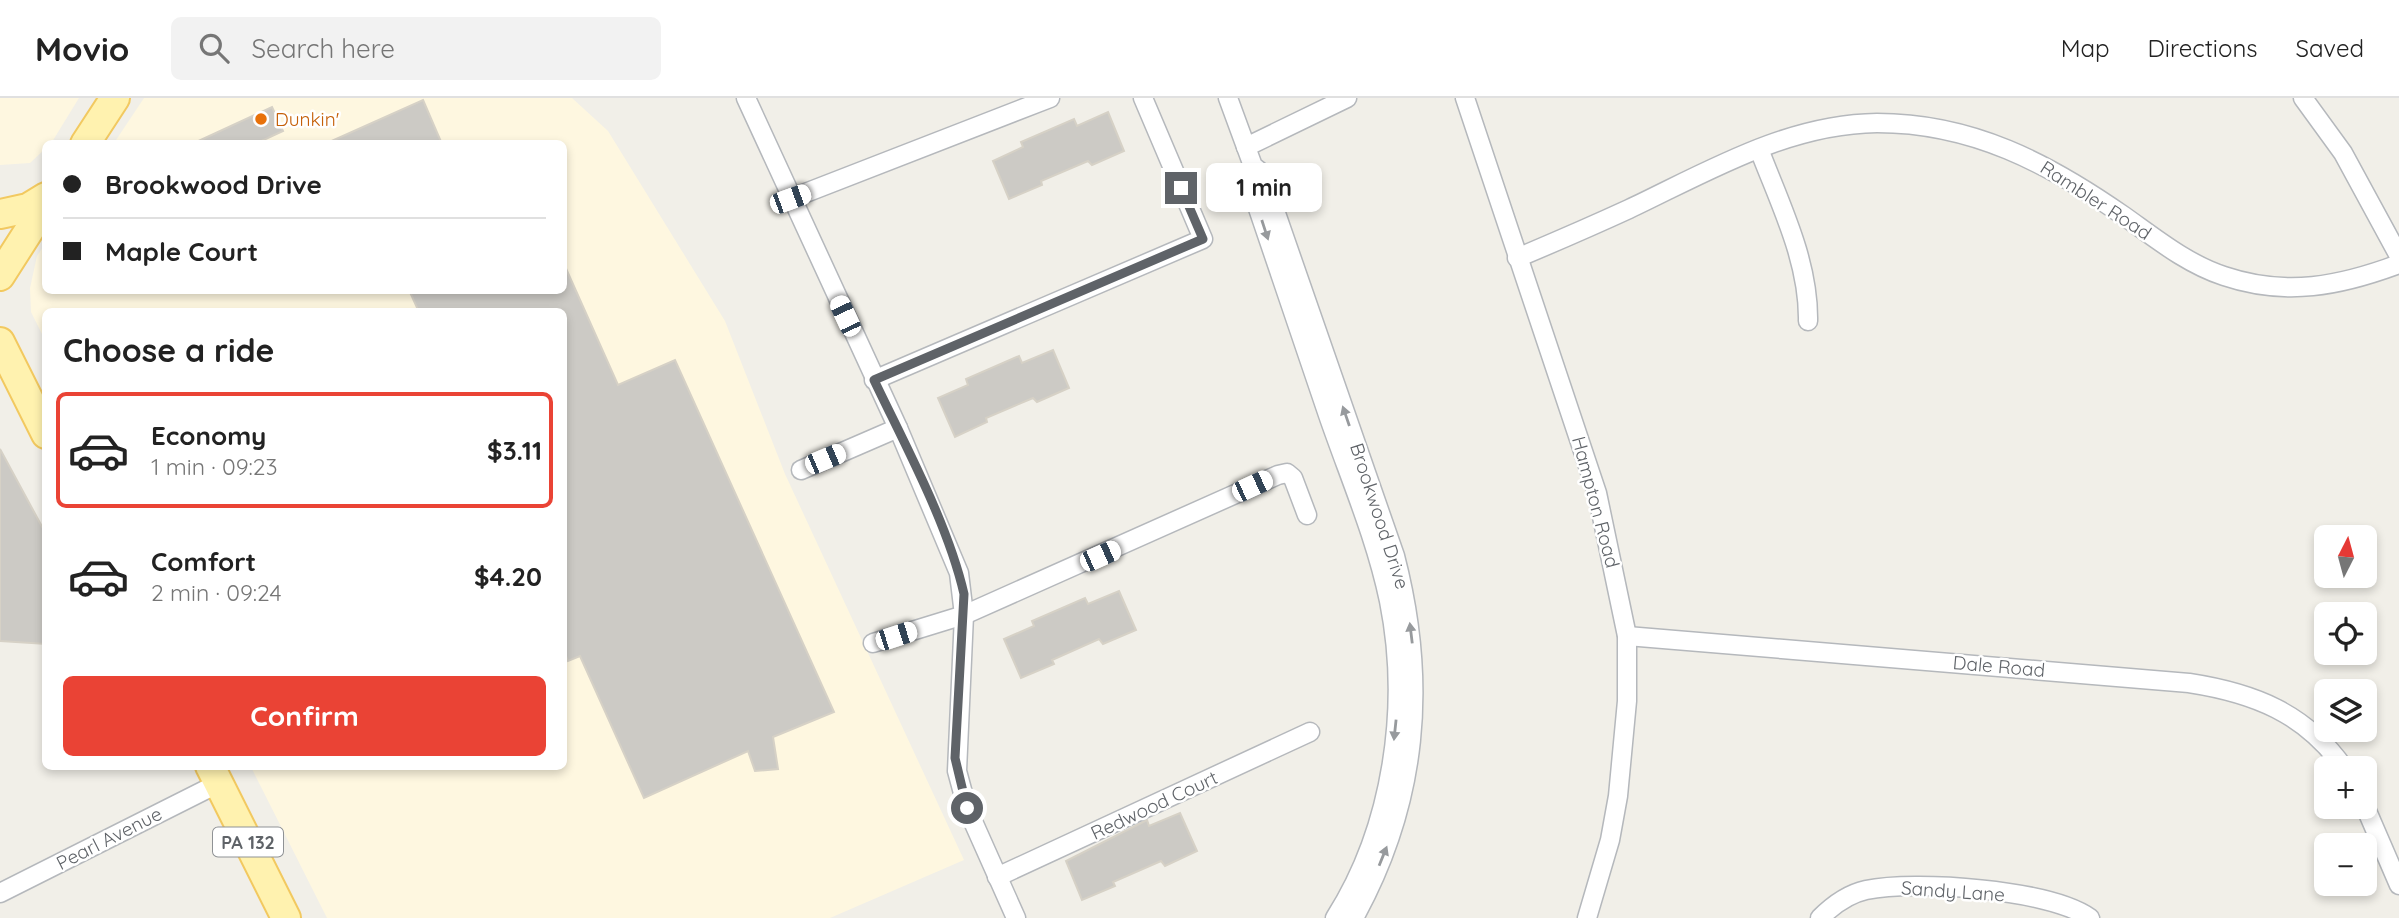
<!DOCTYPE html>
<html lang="en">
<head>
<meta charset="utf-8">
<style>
  :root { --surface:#fff; --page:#f2f2f2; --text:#222; --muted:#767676; --line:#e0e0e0; --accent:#ea4335 }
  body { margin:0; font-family:Quicksand,sans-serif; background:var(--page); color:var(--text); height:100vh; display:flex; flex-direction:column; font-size:26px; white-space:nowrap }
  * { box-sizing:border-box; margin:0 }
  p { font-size:23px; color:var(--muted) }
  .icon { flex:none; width:38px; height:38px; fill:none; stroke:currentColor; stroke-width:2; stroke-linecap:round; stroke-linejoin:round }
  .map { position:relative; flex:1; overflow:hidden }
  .drawer { position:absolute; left:42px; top:210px; width:525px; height:462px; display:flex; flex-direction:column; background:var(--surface); border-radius:10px; box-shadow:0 4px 10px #0003 }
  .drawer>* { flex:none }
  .banner { position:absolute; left:42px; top:42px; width:525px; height:154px; border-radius:10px; box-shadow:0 4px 10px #0003; display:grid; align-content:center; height:154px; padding:0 21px; background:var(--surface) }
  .needle { width:46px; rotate:6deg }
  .controls { position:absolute; left:2314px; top:427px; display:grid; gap:14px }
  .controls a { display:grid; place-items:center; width:63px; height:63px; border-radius:10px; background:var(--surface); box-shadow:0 4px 10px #0003; font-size:35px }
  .end { position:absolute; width:32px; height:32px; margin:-16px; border:9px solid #5f6368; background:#fff; box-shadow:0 0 0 4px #fff }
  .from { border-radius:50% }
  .bubble { position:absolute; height:49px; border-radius:10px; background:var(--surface); box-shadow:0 4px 10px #0003; font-size:23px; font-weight:700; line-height:49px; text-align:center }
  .car { position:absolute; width:21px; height:42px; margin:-21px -10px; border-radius:9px; box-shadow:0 0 5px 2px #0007; background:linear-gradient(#fff 24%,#345 0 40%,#fff 0 76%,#345 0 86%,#fff 0) }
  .banner b { display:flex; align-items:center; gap:24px; height:66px; font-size:26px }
  .banner b+b { border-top:2px solid var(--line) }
  .banner i { width:18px; height:18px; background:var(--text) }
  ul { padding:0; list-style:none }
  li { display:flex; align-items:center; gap:21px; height:116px; margin:0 14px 10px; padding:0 7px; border:4px solid transparent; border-radius:10px }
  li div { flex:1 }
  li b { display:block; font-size:26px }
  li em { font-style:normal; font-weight:700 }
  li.active { border-color:var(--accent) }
  li>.icon { width:63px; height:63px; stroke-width:1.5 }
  h2 { padding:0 21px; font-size:32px; line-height:84px }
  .action { display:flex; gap:14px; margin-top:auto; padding:14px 21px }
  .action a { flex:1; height:80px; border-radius:10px; background:var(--accent); color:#fff; font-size:28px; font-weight:700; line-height:80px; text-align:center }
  header { display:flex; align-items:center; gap:42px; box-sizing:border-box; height:98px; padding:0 35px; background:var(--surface); border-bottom:2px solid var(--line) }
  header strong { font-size:33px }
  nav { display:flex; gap:38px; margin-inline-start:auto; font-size:24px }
  .search { width:490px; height:63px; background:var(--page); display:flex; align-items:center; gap:18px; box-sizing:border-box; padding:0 24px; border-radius:10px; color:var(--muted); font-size:26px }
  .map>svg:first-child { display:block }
</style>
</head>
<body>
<header>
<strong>Movio</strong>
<div class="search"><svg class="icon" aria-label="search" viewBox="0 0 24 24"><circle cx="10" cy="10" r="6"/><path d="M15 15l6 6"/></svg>Search here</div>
<nav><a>Map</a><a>Directions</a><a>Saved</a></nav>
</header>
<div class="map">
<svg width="2399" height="820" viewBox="0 0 2399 820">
  <rect width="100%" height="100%" fill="#f1efe8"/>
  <g fill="#fef7e0">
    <polygon points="0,0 79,0 52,44 46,46 45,51 30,65 0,67"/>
    <polygon points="144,0 572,0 608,33 725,223 785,376 964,762 830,820 327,820 251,669 564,668 564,214 46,214 45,242 31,214 30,190 37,158 45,146 46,192 564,192 564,46 114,45"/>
  </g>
  <g fill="#cccac5" stroke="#d6d1c6" stroke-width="2">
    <polygon points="423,2 442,46 325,46"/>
    <polygon points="272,9 283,33 255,46 192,46"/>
    <polygon points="1108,14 1124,53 1092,67 1088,63 1041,83 1042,87 1009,101 993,63 1023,49 1021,44 1074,21 1077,28"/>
    <polygon points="564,166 618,287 675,262 834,614 773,639 778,671 755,673 748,653 644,700 580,558 568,563 564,553 564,214 419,214 409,192 564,192"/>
    <polygon points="1053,252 1069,290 1037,304 1033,300 986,320 987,324 955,339 938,300 968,287 966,281 1019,258 1022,265"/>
    <polygon points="0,351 46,436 46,546 0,543"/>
    <polygon points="1119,493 1136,532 1103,546 1099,541 1052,562 1054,566 1021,580 1004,541 1034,528 1032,523 1085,500 1088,506"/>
    <polygon points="1180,715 1197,753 1165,768 1161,763 1113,784 1115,788 1082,802 1066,763 1147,722 1149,728"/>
  </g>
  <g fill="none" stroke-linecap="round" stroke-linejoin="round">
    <g stroke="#b5b8bc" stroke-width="21">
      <g id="minor">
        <polyline points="746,0 898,330 959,475 964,517 957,673 967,710 1016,820"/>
        <path d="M1228,0L1253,68L1262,75L1395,458C1428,585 1418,704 1354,820"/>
        <polyline points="1465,0 1597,395 1627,538 1627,603 1618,698 1610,742 1587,820"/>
        <polyline points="2303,0 2343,55 2399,158"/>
        <polyline points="1246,49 1347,0"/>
        <path d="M1759,51C1780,106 1809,163 1808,223"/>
        <path d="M1253,68L1248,81C1275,160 1301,239 1328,317C1349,378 1376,440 1389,503C1410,608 1393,729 1335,820"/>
        <polyline points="790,101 1050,0"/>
        <path d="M1517,160C1555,144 1592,128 1629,111C1707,74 1787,26 1877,25C1972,25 2048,65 2124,118C2155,140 2187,166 2224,178C2286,199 2340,188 2399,166"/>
        <polyline points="874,282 1203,141 1143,0"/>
        <polyline points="801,372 898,330"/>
        <path d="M1627,538L2189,585C2254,595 2305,615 2344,670"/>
        <polyline points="873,545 964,517 1278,377 1287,375 1293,380 1307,417"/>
        <polyline points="2364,706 2399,787"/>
        <polyline points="997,779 1310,634"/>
        <polyline points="0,795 219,685"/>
        <path d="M1820,820C1833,807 1848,796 1866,792C1915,782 2049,791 2090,820"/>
      </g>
    </g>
    <g stroke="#f2c960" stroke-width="32">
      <g id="primary">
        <polyline points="85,46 115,0"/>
        <polyline points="0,116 28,110 46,99"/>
        <polyline points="0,178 46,106"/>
        <polyline points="0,244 46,336"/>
        <polyline points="210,668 286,820"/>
      </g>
    </g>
    <use href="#minor" stroke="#fff" stroke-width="18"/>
    <use href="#primary" stroke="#fff2af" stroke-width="28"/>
  </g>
  <defs><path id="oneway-solid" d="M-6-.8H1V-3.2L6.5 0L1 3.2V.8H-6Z" transform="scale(1.75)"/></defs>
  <g fill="#979a9d">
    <use href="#oneway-solid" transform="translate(1265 132) rotate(72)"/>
    <use href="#oneway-solid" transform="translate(1346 318) rotate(-109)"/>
    <use href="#oneway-solid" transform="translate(1411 535) rotate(-97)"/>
    <use href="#oneway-solid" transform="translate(1395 632) rotate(96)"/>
    <use href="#oneway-solid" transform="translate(1383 758) rotate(-68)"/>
  </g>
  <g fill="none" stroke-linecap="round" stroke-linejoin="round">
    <path stroke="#5f6368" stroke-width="9" d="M967,710L955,660L964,496C948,426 905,347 874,282L1203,141L1181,90"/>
  </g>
  <circle fill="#e8710a" stroke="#fff" stroke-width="2.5" cx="261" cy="21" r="7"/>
  <g text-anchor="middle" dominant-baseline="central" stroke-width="5" stroke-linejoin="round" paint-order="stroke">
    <rect fill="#fff" stroke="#8f9295" stroke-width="2" x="213" y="729.5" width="70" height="29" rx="5"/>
    <g font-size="18" font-weight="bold" fill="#5f6368">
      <text x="248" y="744">PA 132</text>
    </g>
    <g font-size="19" fill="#c56008" stroke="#fff" text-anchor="start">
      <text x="275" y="21">Dunkin'</text>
    </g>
    <g font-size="19" fill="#5f6368" stroke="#fff">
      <text transform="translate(2096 102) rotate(33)">Rambler Road</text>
      <text transform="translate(1596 404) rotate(75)">Hampton Road</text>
      <text transform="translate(1380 418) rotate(72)">Brookwood Drive</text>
      <text transform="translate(1999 568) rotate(5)">Dale Road</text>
      <text transform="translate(1154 707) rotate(-25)">Redwood Court</text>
      <text transform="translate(109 740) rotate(-27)">Pearl Avenue</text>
      <text transform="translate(1953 793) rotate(4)">Sandy Lane</text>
    </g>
  </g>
</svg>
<div class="controls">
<a><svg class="needle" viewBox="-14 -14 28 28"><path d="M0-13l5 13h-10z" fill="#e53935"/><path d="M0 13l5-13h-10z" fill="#767676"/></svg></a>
<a><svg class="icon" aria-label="locate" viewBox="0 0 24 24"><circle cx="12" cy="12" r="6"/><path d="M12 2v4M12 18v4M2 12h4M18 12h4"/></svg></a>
<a><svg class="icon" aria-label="layers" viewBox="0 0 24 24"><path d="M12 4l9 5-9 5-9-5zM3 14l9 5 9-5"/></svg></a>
<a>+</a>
<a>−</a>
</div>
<i class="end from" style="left:967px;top:710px"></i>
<i class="end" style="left:1181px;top:90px"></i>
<div class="bubble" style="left:1206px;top:65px;width:116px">1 min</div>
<i class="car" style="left:790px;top:101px;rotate:70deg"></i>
<i class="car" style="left:845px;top:218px;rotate:335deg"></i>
<i class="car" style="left:825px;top:361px;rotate:67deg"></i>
<i class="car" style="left:1252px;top:388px;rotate:65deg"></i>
<i class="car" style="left:1100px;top:458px;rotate:66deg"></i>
<i class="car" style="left:896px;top:538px;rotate:72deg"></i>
<div class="banner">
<b><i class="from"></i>Brookwood Drive</b>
<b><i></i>Maple Court</b>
</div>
<section class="drawer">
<h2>Choose a ride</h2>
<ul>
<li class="active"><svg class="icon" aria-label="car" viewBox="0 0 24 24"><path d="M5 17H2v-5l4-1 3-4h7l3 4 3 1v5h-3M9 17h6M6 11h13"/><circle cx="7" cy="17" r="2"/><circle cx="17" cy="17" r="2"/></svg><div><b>Economy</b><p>1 min · 09:23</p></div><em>$3.11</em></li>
<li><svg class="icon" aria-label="car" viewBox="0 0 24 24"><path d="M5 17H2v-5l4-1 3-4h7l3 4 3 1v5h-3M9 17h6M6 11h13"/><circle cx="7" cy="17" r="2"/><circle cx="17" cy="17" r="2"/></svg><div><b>Comfort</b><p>2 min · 09:24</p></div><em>$4.20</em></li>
</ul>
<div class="action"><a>Confirm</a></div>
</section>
</div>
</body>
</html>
